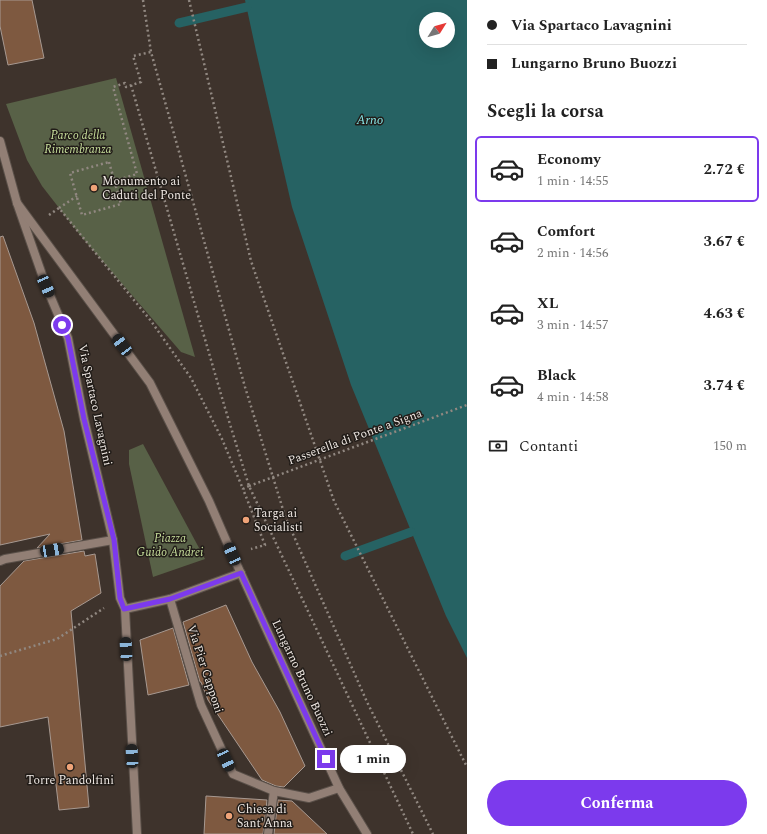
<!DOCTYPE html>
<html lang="it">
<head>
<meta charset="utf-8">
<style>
  :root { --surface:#fff; --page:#f6f6f6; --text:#222; --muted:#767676; --line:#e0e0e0; --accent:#7c3aed }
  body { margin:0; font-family:Spectral,serif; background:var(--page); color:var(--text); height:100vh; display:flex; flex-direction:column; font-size:15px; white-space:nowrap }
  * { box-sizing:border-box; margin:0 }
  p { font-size:13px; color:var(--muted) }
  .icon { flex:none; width:22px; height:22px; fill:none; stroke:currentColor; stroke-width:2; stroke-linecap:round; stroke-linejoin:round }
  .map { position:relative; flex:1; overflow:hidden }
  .sheet { display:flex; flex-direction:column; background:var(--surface); width:300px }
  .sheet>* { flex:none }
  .banner { display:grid; align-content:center; height:88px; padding:0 20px; background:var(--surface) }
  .needle { width:26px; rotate:53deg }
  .controls { position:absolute; left:419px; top:12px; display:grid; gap:8px }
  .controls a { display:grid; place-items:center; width:36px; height:36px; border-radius:50%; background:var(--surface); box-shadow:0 4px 16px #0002; font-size:20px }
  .end { position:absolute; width:18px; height:18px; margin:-9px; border:5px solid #7c3aed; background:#fff; box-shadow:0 0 0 2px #fff }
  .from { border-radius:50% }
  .bubble { position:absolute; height:28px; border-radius:14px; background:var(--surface); box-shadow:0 4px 16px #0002; font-size:13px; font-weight:700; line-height:28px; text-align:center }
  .car { position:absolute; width:12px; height:24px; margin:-12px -6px; border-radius:5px; box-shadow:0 0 3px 1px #0007; background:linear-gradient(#222 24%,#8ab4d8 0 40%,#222 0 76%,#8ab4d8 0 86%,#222 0) }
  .banner b { display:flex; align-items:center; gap:14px; height:38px; font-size:15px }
  .banner b+b { border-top:1px solid var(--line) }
  .banner i { width:10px; height:10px; background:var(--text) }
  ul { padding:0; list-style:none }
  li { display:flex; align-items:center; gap:12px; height:66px; margin:0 8px 6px; padding:0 12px; border:2px solid transparent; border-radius:6px }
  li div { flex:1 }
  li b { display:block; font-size:15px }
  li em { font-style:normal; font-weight:700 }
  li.on { border-color:var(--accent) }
  li>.icon { width:36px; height:36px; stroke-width:1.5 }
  h2 { padding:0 20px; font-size:18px; line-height:48px }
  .pay { display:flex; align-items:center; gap:10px; height:44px; padding:0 20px; font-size:15px }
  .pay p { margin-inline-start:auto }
  .button { display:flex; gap:8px; margin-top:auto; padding:8px 20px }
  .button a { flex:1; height:46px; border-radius:24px; background:var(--accent); color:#fff; font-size:16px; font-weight:700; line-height:46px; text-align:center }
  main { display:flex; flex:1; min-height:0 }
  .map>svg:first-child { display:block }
</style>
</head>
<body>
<main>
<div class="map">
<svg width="467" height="834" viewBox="0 0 467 834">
  <rect width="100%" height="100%" fill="#3e332c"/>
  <g fill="#586147">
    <polygon points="116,78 195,357 181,352 80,235 42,186 27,160 6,104"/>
    <polygon points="143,444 205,559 153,577 129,464 129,450"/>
  </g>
  <path fill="#266263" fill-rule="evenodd" d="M245,0H467V658L446,616L351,385L292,207L256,51ZM426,19H448V41H426Z"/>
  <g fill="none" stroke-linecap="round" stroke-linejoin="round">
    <g stroke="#266263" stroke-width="9">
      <polyline points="179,23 247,7"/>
      <polyline points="345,556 411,532"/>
    </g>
  </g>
  <g fill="#7e5940" stroke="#a79991">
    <polygon points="0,0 32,0 44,58 8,65 0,26"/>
    <polygon points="3,236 34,323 64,431 82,540 37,548 50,534 0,545 0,237"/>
    <polygon points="84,551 85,556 95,554 101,593 71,611 89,807 59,810 48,717 0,727 0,586 24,561"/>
    <polygon points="226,605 252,662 280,712 305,766 284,787 276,786 262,780 208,700 201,682 200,682 183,622"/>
    <polygon points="173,628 189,685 148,695 140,640"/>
    <polygon points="206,796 267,800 263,834 204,834"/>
    <polygon points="278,800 292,801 327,834 274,834"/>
  </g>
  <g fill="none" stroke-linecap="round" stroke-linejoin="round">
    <g stroke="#5a5049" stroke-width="10">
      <g id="service">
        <polyline points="170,599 201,705 233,774 274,791 309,798 339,788"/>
        <polyline points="268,834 274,791"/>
      </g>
    </g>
    <g stroke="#5a5049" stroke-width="10">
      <g id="minor">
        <polyline points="0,141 17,203 46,286 68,338 84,419 113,540 120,598 125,609 137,834"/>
        <polyline points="17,203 150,383 209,501 232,554 339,788 367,834"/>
        <polyline points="0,561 5,559 113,540"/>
        <polyline points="125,609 170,599 241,573"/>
      </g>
    </g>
    <g stroke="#918881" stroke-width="2.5" stroke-dasharray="2 3" stroke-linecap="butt">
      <polyline points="143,0 151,52 245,387 285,516 367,702 433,834"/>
      <polyline points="189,0 251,261 334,501 467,767"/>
      <polyline points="131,85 225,408 249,486 413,834"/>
      <polygon points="109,162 121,204 82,215 70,173"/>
      <polyline points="114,181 137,174 113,87 125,83 126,87 141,82 133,56 151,52"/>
      <polyline points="59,208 77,196"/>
      <polyline points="49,215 59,208 151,321 191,378 222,439 243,489"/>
      <polyline points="249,486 243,489 265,545 251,549"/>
      <polyline points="0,656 57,639 104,608"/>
    </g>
    <use href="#service" stroke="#927f75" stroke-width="8"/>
    <use href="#minor" stroke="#927f75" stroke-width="8"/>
    <polyline stroke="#918881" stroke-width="2.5" stroke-dasharray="2 3" stroke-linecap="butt" points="249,486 467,405"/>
  </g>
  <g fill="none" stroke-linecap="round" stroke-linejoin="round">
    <polyline stroke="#7c3aed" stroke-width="5" points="62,325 68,338 84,419 114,540 120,598 124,609 170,599 241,573 326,759"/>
  </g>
  <g fill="#efa378" stroke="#211c18" stroke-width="1.5">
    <circle cx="94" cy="188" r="4"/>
    <circle cx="246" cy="520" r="4"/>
    <circle cx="70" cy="767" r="4"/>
    <circle cx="229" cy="816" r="4"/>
  </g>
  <g text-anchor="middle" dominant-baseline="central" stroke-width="3" stroke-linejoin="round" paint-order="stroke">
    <g font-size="12" font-style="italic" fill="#c8df9c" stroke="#211c18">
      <text x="78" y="135">Parco della<tspan x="78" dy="14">Rimembranza</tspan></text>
      <text x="170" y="538">Piazza<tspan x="170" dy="14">Guido Andrei</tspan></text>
    </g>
    <g font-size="12" fill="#efe8e3" stroke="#211c18" text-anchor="start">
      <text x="102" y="181">Monumento ai<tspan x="102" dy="14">Caduti del Ponte</tspan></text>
      <text x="254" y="513">Targa ai<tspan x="254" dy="14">Socialisti</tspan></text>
      <text x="70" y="780" text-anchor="middle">Torre Pandolfini</text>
      <text x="237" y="809">Chiesa di<tspan x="237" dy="14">Sant'Anna</tspan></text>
    </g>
    <g font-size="12" fill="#efe8e3" stroke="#211c18">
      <text transform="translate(95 405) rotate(78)">Via Spartaco Lavagnini</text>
      <text transform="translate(355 437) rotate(-20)">Passerella di Ponte a Signa</text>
      <text transform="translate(205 669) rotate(72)">Via Pier Capponi</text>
      <text transform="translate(302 678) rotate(65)">Lungarno Bruno Buozzi</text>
    </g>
    <g font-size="13" font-style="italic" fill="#88e8e9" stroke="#211c18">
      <text x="370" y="120">Arno</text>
    </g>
  </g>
</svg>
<div class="controls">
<a><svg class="needle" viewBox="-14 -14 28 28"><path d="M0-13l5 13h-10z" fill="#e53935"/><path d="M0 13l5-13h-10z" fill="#767676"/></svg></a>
</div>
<i class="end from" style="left:62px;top:325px"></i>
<i class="end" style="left:326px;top:759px"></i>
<div class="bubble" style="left:340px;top:745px;width:66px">1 min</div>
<i class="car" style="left:46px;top:286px;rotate:156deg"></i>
<i class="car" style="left:122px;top:345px;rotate:323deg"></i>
<i class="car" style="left:52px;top:550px;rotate:80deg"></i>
<i class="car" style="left:232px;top:554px;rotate:336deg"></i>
<i class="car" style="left:126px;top:649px;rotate:357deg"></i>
<i class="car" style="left:132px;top:756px;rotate:357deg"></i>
<i class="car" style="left:226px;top:760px;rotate:155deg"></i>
</div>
<section class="sheet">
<div class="banner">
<b><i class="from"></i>Via Spartaco Lavagnini</b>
<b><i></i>Lungarno Bruno Buozzi</b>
</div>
<h2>Scegli la corsa</h2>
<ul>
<li class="on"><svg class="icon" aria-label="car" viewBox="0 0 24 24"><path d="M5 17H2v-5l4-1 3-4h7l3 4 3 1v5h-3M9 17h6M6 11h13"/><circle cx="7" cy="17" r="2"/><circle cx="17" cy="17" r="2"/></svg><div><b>Economy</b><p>1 min · 14:55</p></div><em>2.72 €</em></li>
<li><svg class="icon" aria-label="car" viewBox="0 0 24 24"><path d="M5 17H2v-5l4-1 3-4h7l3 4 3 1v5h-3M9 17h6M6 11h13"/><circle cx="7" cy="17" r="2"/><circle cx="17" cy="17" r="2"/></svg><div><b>Comfort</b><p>2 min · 14:56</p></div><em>3.67 €</em></li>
<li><svg class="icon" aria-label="car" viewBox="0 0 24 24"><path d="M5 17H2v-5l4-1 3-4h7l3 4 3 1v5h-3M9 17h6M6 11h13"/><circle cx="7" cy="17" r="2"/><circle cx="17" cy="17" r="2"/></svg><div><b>XL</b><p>3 min · 14:57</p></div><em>4.63 €</em></li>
<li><svg class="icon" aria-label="car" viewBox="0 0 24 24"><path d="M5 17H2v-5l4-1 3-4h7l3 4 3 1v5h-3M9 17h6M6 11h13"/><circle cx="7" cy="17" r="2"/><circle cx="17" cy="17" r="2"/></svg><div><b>Black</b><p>4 min · 14:58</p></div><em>3.74 €</em></li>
</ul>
<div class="pay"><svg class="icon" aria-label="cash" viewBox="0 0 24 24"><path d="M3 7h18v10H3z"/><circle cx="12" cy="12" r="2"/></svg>Contanti<p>150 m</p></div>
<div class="button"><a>Conferma</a></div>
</section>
</main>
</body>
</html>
